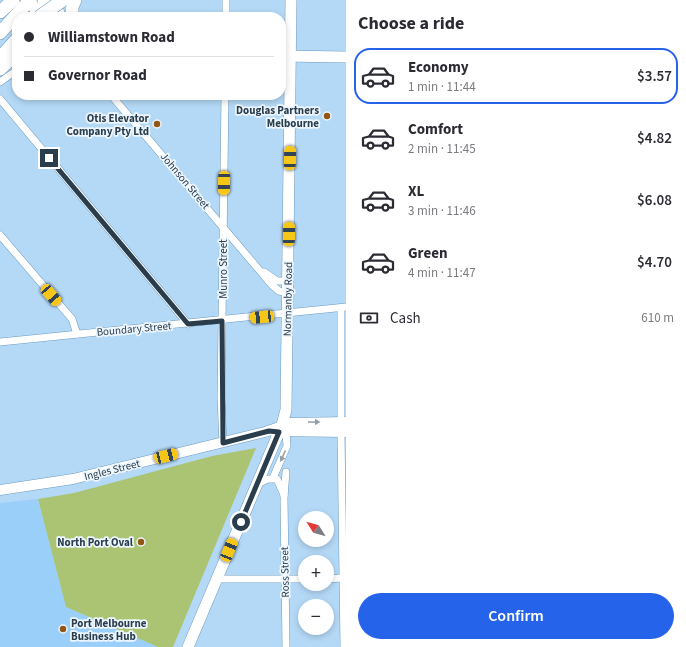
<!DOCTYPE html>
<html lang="en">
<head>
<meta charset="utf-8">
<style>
  :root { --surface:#fff; --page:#f7f7f7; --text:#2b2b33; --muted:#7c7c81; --line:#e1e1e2; --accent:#2563eb }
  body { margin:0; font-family:"Source Sans 3",sans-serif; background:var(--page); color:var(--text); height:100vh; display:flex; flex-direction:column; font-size:15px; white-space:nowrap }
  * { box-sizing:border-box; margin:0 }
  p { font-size:13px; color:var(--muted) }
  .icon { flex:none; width:22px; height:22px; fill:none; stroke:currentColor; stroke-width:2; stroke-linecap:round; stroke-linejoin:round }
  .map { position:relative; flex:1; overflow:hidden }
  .drawer { display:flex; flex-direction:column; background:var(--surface); width:340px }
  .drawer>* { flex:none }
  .top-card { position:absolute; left:12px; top:12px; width:274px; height:88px; border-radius:16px; box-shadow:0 2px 6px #0003; display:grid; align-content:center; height:88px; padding:0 12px; background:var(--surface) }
  .needle { width:26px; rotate:307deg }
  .buttons { position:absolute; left:298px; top:511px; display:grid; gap:8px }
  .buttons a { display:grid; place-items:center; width:36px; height:36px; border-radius:50%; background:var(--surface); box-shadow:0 2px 6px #0003; font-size:20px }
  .end { position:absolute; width:18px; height:18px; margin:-9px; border:5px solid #2a3d4c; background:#fff; box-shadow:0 0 0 2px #fff }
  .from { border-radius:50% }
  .car { position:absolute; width:12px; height:24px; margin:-12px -6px; border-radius:5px; box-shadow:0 0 3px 1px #0007; background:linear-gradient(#f5c518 24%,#345 0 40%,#f5c518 0 76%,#345 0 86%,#f5c518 0) }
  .top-card b { display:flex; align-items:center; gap:14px; height:38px; font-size:15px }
  .top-card b+b { border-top:1px solid var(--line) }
  .top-card i { width:10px; height:10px; background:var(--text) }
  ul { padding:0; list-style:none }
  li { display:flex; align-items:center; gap:12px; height:56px; margin:0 8px 6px; padding:0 4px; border:2px solid transparent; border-radius:16px }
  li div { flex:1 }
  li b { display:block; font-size:15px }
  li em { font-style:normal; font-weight:600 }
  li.selected { border-color:var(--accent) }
  li>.icon { width:36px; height:36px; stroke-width:1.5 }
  h2 { padding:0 12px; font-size:18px; line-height:48px }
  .pay { display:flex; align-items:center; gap:10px; height:44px; padding:0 12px; font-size:15px }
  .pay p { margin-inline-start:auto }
  .button { display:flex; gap:8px; margin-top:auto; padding:8px 12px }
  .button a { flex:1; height:46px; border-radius:24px; background:var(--accent); color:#fff; font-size:16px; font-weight:600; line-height:46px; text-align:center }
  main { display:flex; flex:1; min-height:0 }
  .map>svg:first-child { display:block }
</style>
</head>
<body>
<main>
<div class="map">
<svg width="346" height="647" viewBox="0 0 346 647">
  <rect width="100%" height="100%" fill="#b4d9f7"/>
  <polygon fill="#9acffa" points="38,499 66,607 158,647 0,647 0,503"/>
  <polygon fill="#abc474" points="256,448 173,647 158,647 66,607 38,499 74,493 212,456"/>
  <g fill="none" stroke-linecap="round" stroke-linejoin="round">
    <g stroke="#6d9abe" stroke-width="8">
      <g id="street">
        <polyline points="226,17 226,0"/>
        <polyline points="0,82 17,70"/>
        <polyline points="111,95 271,284 279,291 288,293"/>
        <polyline points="0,99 188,324"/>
        <polyline points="0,235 72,319 77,334"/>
        <polyline points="264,272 277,281 288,281"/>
        <polyline points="341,309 341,422"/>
        <polyline points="0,342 346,307"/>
        <polyline points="341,432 344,647"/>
        <polyline points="223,443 221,398 225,95"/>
        <polyline points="286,472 284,497 286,647"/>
        <polyline points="273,478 287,446 286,432"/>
        <polyline points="257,484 268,479 277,479 284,495"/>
        <polyline points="217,579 305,579"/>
        <polyline points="327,579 341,578 346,581"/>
      </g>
    </g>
    <g stroke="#6d9abe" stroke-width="11">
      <g id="secondary">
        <polyline points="273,431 346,432"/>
        <polyline points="0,490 73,479 265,432 291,423 346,422"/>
      </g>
    </g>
    <g stroke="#6d9abe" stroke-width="12">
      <g id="primary">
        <polyline points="30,0 39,17"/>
        <polyline points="281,56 346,57"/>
        <polyline points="188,647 282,425 286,410 291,0"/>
      </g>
    </g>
    <g stroke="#6d9abe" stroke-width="14">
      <g id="highway">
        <polyline points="44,0 46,17"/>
        <polyline points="54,0 59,17"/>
        <polyline points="0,12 13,0"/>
        <polyline points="72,17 72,7 75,0"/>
        <polyline points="0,33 30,0"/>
        <polyline points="0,58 17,39"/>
        <polyline points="0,69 17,53"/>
      </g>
    </g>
    <use href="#street" stroke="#fff" stroke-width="7"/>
    <use href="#secondary" stroke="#fff" stroke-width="10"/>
    <use href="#primary" stroke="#fff" stroke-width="11"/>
    <use href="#highway" stroke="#fff" stroke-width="13"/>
    <g stroke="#6d9abe" stroke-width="14" stroke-linecap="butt">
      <polyline id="highway-bridge" points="39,17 63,0"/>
    </g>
    <use href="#highway-bridge" stroke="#fff" stroke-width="13"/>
  </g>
  <defs><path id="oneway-solid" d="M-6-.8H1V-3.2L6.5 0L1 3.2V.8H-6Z"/></defs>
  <g fill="#949ea6">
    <use href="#oneway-solid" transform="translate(314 422)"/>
    <use href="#oneway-solid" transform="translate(283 456) rotate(114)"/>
  </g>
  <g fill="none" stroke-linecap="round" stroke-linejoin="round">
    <polyline stroke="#2a3d4c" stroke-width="5" points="49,158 188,324 222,321 223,443 269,431 279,432 241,522"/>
  </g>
  <g fill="#925715" stroke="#edf6fe" stroke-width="1.5">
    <circle cx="327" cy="116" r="4"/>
    <circle cx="157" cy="124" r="4"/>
    <circle cx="141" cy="542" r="4"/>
    <circle cx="63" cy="629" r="4"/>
  </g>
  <g text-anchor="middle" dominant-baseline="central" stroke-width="3.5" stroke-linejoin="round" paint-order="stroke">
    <g font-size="11" font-weight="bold" fill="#2a3d4c" stroke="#edf6fe" text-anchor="end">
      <text x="319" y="110">Douglas Partners<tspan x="319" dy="13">Melbourne</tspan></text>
      <text x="149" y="118">Otis Elevator<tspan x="149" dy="13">Company Pty Ltd</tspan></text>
      <text x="133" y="542">North Port Oval</text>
      <text x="71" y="623" text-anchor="start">Port Melbourne<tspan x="71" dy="13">Business Hub</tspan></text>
    </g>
    <g font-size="11" fill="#2a3d4c" stroke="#edf6fe">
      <text transform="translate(185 181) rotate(50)">Johnson Street</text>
      <text transform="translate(223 269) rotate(-90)">Munro Street</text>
      <text transform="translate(288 299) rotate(-89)">Normanby Road</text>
      <text transform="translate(134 329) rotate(-5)">Boundary Street</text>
      <text transform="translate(112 470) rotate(-14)">Ingles Street</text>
      <text transform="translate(285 572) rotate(-91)">Ross Street</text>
    </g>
  </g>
</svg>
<div class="buttons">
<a><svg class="needle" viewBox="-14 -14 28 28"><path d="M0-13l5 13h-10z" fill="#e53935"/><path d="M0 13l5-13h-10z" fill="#7c7c81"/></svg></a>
<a>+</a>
<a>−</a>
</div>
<i class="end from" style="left:241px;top:522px"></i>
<i class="end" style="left:49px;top:158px"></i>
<i class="car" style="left:290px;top:158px;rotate:1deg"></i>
<i class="car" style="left:224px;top:183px;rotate:181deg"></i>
<i class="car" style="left:289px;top:234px;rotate:1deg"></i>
<i class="car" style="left:51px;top:295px;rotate:139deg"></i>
<i class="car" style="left:262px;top:317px;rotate:264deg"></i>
<i class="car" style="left:166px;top:456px;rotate:76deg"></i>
<i class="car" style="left:229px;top:550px;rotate:22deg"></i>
<div class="top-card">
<b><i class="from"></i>Williamstown Road</b>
<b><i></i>Governor Road</b>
</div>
</div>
<section class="drawer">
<h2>Choose a ride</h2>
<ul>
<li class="selected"><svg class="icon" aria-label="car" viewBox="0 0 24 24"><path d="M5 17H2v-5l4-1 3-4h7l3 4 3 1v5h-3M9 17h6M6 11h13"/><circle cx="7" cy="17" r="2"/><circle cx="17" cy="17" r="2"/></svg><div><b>Economy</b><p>1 min · 11:44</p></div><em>$3.57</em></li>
<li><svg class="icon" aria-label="car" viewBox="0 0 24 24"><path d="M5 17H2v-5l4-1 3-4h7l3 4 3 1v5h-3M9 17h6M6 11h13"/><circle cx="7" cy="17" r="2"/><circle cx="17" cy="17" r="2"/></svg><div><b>Comfort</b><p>2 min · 11:45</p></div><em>$4.82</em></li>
<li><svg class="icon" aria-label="car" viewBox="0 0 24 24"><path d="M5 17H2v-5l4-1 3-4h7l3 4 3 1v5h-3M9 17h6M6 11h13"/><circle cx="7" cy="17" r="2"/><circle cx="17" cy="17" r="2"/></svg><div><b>XL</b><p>3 min · 11:46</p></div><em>$6.08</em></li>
<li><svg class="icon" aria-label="car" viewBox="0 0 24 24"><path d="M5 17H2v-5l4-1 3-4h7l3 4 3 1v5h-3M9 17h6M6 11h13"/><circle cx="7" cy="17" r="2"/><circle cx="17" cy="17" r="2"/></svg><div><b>Green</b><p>4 min · 11:47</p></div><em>$4.70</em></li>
</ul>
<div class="pay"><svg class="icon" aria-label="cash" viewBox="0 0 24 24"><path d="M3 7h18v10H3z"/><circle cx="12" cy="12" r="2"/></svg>Cash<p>610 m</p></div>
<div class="button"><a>Confirm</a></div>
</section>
</main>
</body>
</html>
